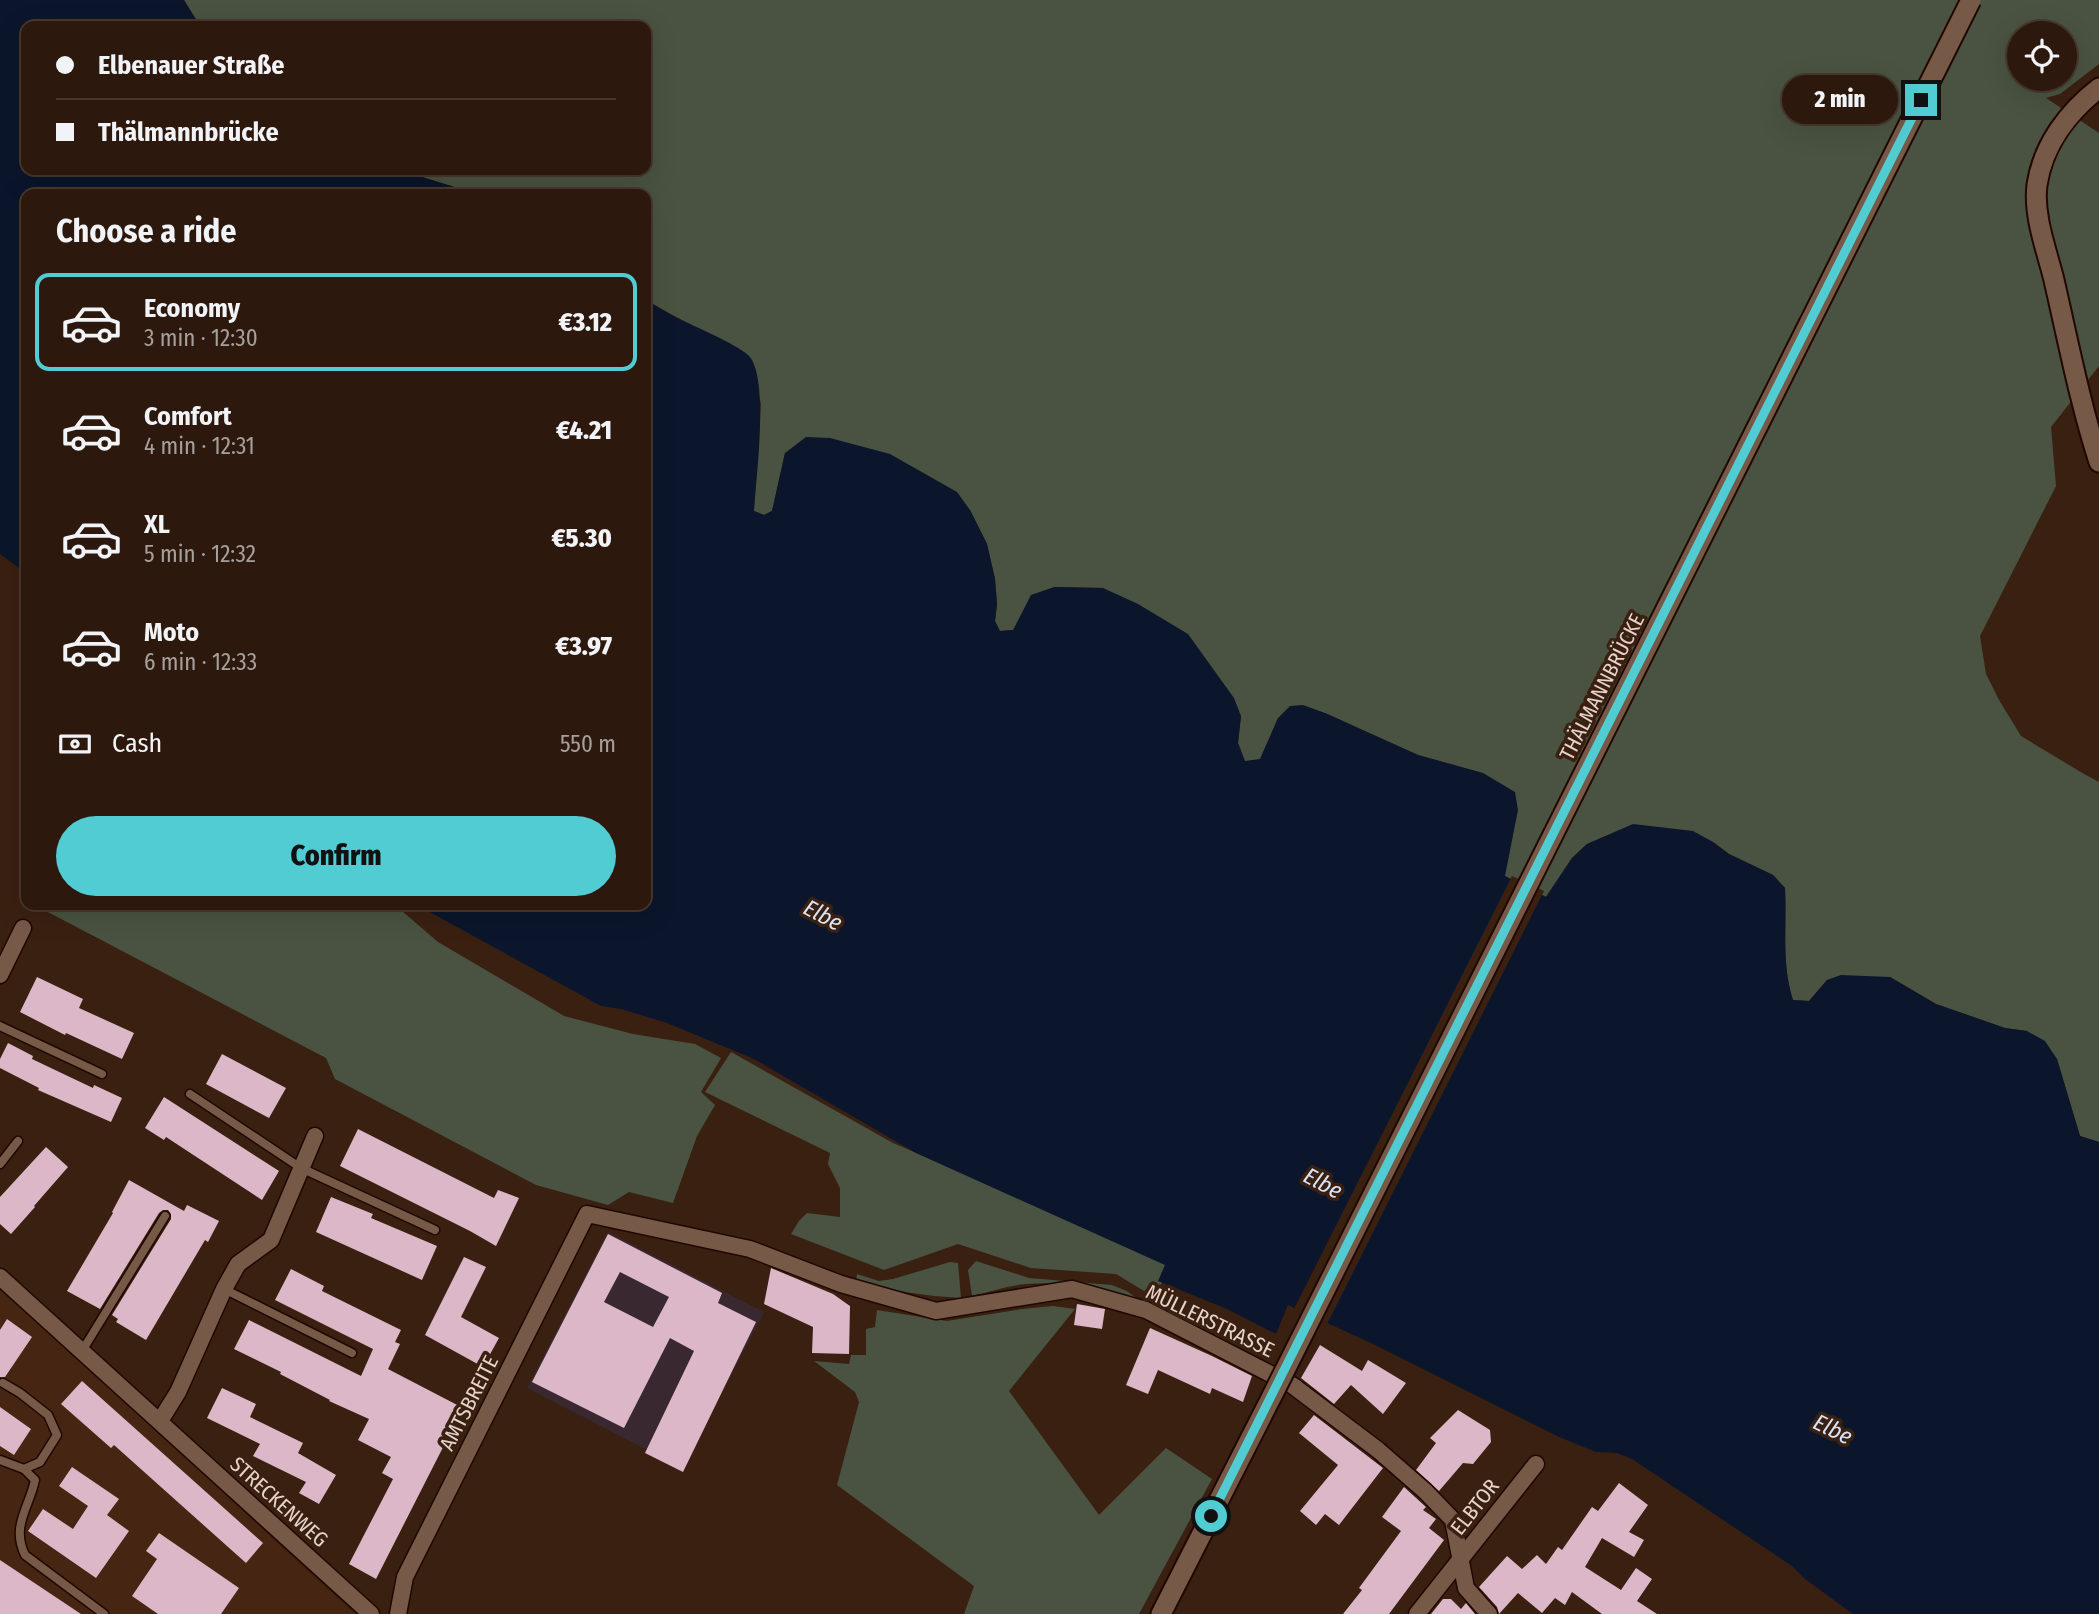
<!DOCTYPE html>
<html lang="en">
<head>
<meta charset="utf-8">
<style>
  :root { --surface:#2c180d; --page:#38251b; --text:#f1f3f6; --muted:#a6a09d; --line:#48372e; --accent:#51ccd2 }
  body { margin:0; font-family:"Fira Sans Condensed",sans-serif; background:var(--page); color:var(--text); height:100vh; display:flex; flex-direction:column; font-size:26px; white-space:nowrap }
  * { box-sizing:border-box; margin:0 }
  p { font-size:23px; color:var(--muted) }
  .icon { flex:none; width:38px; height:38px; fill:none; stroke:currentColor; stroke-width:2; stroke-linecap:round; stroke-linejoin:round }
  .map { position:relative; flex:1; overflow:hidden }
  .panel { position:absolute; left:21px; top:189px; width:630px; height:721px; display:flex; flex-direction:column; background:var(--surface); border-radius:14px; box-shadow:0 7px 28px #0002,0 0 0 2px var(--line) }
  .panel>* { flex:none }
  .hud { position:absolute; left:21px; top:21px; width:630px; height:154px; border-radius:14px; box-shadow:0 7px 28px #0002,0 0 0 2px var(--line); display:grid; align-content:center; height:154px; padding:0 35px; background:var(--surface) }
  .buttons { position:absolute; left:2007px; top:21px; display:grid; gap:14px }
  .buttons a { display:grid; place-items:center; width:70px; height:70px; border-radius:50%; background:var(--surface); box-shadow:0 7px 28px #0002,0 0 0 2px var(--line); font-size:35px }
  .end { position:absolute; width:32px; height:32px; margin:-16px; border:9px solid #51ccd2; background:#111; box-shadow:0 0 0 4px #111 }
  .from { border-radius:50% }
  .bubble { position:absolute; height:49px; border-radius:24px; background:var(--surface); box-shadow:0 7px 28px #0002,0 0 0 2px var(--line); font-size:23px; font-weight:800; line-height:49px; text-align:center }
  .hud b { display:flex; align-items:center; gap:24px; height:66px; font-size:26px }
  .hud b+b { border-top:2px solid var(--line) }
  .hud i { width:18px; height:18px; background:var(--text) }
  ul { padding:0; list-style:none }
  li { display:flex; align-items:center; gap:21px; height:98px; margin:0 14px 10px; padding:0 21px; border:4px solid transparent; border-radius:14px }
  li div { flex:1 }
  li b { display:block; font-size:26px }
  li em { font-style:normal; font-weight:800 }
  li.on { border-color:var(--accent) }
  li>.icon { width:63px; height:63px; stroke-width:1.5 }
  h2 { padding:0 35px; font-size:32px; line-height:84px }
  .pay { display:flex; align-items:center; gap:18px; height:77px; padding:0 35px; font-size:26px }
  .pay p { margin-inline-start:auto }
  .button { display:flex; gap:14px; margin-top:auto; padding:14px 35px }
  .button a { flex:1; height:80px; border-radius:42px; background:var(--accent); color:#111; font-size:28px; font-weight:800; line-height:80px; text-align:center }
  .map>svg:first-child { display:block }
</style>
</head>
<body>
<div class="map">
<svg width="2099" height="1614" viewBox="0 0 2099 1614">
  <rect width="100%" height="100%" fill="#3a2011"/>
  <polygon fill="#462512" points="0,1286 296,1560 355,1614 0,1614"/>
  <polygon fill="#3a2831" points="608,1232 764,1312 682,1468 527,1388"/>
  <g fill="#4a5341" fill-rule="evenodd">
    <path d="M184,0H2099V64L2060,94L2046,98L2099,133V366L2051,427L2056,486L1980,636L1986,674L1999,700L2021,736L2084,774L2099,782V1142L2080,1136L2057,1059L2027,1031L2005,1028L1936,1004L1890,977L1827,980L1809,1001L1793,1000C1781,963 1787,926 1785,888L1773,875L1729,854L1713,842L1606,836L1587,844L1572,858L1546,897L1505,876L1482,773L1418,755L1325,713L1278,718L1260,760L1245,762L1238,743L1241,716L1103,588L1054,587L1013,630L1000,631L995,621L997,604L995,579L987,544L970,510L785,453L772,511L764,515L754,511L761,404L749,356C715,336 680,320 646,300V194H477L419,176L387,174L371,170H646V26H200ZM2020,33H2065V79H2020Z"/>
    <polygon points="50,905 395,905 438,942 564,1016 633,1034 695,1044 721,1058 701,1092 715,1105 697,1136 673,1203 629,1192 608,1205 536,1185 335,1079 326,1058 46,911"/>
    <polygon points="731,1052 893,1143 1173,1263 1154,1297 1116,1274 1031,1268 958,1244 884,1270 791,1234 799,1221 807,1213 840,1217 840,1188 828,1164 830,1153 705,1092"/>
    <path d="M976,1261L1029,1278L1112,1285L1127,1291L1143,1303C1106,1287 1066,1281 1025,1284C1007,1286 989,1292 972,1296L968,1270Z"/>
    <path d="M950,1262L958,1263L961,1298C925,1296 891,1291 856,1280L857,1274L879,1281L893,1279Z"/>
    <polygon points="1053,1306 1075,1309 1009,1391 1099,1515 1166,1448 1212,1479 1139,1614 964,1614 974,1586 837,1485 859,1402 855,1392 814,1361 849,1364 851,1355 866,1355 866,1329 875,1327 877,1310 947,1321 1022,1309"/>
  </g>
  <g fill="#0b162c">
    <polygon points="0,0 184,0 200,26 26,26 26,170 371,170 387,174 419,176 477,194 26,194 26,573 0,554"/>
    <path d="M646,300C658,307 671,315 683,321C697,327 742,347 750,357C769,382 756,477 754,511L764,515L772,511L785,453L806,437L830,438L890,454L957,492L970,510L987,544L995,579L997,604L995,621L1000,631L1013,630L1031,595L1054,587L1103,588L1138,604L1188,634L1234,698L1241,716L1238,743L1245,761L1260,759L1278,718L1290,706L1303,705L1325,713L1418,755L1483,773L1515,792L1518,810L1505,876L1546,897L1572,858L1587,844L1633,824L1693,831L1713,842L1729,854L1773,875L1785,888C1787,926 1781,963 1793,1000L1809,1001L1827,980L1841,975L1890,977L1936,1004L2005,1028L2027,1031L2045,1041L2057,1059L2080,1136L2099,1142V1614H1853L1805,1579L1792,1566L1632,1459L1617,1453L1596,1452L1559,1437L1373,1344L1288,1305L1276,1334L1227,1309L1158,1281L1165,1265L916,1153L754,1059L667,1023L621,1009L601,1006L417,905H646Z"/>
  </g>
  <polygon fill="#3a2011" points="1512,876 1544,891 1326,1326 1293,1311"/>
  <g fill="#dcb7c8" fill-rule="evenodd">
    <polygon points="37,977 83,999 79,1008 134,1033 122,1059 66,1033 65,1035 20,1012"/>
    <polygon points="8,1043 33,1056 32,1059 93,1088 94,1085 122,1098 111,1122 38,1090 39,1088 0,1068 0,1059"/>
    <polygon points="222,1054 286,1088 269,1118 206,1084"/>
    <polygon points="164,1097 279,1171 262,1200 166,1137 164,1140 145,1128"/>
    <polygon points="358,1129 494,1198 498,1190 519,1198 496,1246 470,1231 340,1166"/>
    <polygon points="46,1147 68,1167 34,1206 35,1207 11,1234 0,1224 0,1197"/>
    <polygon points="129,1180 184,1211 187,1205 219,1221 208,1242 205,1240 146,1340 116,1322 118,1319 112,1315 171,1219 171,1214 168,1210 163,1210 159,1213 100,1309 67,1291 113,1213 112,1212"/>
    <polygon points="331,1197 373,1214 371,1218 437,1246 422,1280 316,1232"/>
    <path d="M608,1234L722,1293L718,1303L756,1322L683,1472L645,1453L694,1351L670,1338L624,1428L532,1382ZM620,1272L669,1297L653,1327L604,1302Z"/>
    <polygon points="464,1257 486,1267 461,1317 499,1338 483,1367 425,1335"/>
    <polygon points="771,1268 833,1294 850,1306 849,1354 812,1353 813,1327 764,1304"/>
    <polygon points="291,1269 324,1286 322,1291 401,1330 395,1342 400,1344 388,1369 463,1408 376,1579 349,1564 393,1479 382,1473 391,1457 358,1440 369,1419 329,1401 330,1400 280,1374 281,1372 234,1349 249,1320 361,1376 373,1349 275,1300"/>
    <polygon points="1077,1304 1105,1309 1102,1329 1074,1325"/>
    <polygon points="7,1319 32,1337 5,1377 0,1377 0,1330"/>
    <polygon points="1150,1328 1212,1356 1252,1376 1243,1402 1212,1388 1210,1394 1158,1370 1148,1394 1126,1385"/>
    <polygon points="1320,1345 1362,1371 1368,1360 1406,1383 1383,1414 1351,1385 1334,1404 1301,1378"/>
    <polygon points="82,1381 263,1543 246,1563 114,1445 111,1448 61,1404"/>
    <polygon points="222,1388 256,1404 250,1417 303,1443 298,1453 336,1475 319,1504 299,1493 306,1482 253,1456 260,1444 207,1418"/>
    <polygon points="0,1407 31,1429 14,1455 0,1446"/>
    <polygon points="1458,1410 1490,1430 1491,1442 1473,1464 1463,1463 1439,1491 1416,1470 1436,1443 1430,1438"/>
    <polygon points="1314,1415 1383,1468 1339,1525 1325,1514 1316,1525 1300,1511 1338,1465 1299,1433"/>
    <polygon points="72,1467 119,1499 107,1515 129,1531 96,1578 28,1531 43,1509 73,1529 88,1506 59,1486"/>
    <polygon points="1619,1483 1648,1505 1629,1532 1644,1540 1634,1557 1602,1538 1585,1567 1621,1590 1636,1568 1652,1579 1637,1601 1657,1614 1602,1614 1572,1592 1565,1605 1555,1598 1542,1613 1518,1593 1499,1614 1497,1607 1479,1587 1507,1556 1522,1569 1537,1555 1546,1564 1558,1547 1562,1550 1592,1507 1598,1511"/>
    <polygon points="1404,1487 1426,1507 1423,1510 1436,1519 1429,1528 1444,1540 1389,1614 1343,1614 1362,1590 1359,1588 1401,1531 1382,1517"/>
    <polygon points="159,1533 239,1588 221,1614 158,1614 132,1596 157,1559 146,1551"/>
    <polygon points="0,1560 81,1614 0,1614"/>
    <polygon points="1443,1599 1451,1599 1461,1609 1466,1603 1475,1614 1431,1614"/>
  </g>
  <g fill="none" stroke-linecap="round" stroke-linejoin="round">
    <g stroke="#200800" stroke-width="11">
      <g id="service">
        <polyline points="0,1026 102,1074"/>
        <polyline points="190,1094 301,1168 435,1230"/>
        <polyline points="0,1164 18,1141"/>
        <polyline points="224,1289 352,1353"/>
        <polyline points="82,1351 165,1216"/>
        <polyline points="0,1460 24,1469 40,1462 57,1435 48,1415 20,1393 3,1383"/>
        <path d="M24,1469L35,1480C29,1508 11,1526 25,1555L104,1614"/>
      </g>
    </g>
    <g stroke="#200800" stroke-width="19">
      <g id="minor">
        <polyline points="0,975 23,928"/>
        <polyline points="0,1277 371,1614"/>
        <polyline points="160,1421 178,1392 224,1289 238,1264 271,1240 315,1136"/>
        <polyline points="398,1614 405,1577 587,1214 750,1249 841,1284 936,1311 1072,1289 1146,1310 1292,1385 1378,1450 1425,1491 1453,1520 1466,1588 1489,1614"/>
        <polyline points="1417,1614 1536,1464"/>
      </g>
    </g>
    <g stroke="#200800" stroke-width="23">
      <g id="tertiary">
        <path d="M2099,88C2068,112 2043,145 2037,185C2033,216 2047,251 2054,280C2068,341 2080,403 2099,462"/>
        <polyline points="1161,1614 1273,1394"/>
      </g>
    </g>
    <use href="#service" stroke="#775948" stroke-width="8"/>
    <use href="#minor" stroke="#775948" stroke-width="16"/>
    <use href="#tertiary" stroke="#775948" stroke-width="19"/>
    <g stroke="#200800" stroke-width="23" stroke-linecap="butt">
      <polyline id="tertiary-bridge" points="1273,1394 1971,0"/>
    </g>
    <use href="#tertiary-bridge" stroke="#775948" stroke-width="19"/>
  </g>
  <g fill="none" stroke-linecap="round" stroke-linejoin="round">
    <polyline stroke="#51ccd2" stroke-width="9" points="1211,1516 1921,100"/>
  </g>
  <g text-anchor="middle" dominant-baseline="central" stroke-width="7" stroke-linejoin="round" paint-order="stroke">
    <g font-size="21" fill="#e6d3ca" stroke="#3a2011">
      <text transform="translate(1602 687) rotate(-63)">THÄLMANNBRÜCKE</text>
      <text transform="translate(1210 1321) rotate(26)">MÜLLERSTRASSE</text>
      <text transform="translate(469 1403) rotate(-63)">AMTSBREITE</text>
      <text transform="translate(279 1502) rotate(42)">STRECKENWEG</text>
      <text transform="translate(1475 1507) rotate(-52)">ELBTOR</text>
    </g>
    <g font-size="23" font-style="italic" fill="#d8e4f8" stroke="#3a2011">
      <text transform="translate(823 915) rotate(28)">Elbe</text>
      <text transform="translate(1323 1183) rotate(28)">Elbe</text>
      <text transform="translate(1833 1429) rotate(26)">Elbe</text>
    </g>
  </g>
</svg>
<div class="buttons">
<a><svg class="icon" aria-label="locate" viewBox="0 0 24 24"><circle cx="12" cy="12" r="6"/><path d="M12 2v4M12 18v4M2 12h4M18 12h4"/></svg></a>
</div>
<i class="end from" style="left:1211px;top:1516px"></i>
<i class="end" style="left:1921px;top:100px"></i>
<div class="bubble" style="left:1782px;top:75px;width:116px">2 min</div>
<div class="hud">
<b><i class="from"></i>Elbenauer Straße</b>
<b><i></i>Thälmannbrücke</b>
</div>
<section class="panel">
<h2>Choose a ride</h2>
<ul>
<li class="on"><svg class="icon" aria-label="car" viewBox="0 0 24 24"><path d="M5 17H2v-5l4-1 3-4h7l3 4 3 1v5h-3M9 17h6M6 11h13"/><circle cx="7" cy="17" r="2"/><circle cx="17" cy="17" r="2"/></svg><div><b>Economy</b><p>3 min · 12:30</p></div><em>€3.12</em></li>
<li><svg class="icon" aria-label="car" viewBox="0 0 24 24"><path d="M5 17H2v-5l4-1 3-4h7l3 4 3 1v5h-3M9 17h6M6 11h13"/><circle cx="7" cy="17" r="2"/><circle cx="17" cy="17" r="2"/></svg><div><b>Comfort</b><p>4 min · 12:31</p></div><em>€4.21</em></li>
<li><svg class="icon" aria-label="car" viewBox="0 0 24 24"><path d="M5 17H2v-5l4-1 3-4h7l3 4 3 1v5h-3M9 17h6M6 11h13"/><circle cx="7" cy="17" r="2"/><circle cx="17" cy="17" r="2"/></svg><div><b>XL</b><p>5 min · 12:32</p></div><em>€5.30</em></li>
<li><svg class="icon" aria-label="car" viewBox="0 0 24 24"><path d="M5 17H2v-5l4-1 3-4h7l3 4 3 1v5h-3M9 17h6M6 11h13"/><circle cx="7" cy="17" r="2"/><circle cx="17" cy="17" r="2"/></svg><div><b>Moto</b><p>6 min · 12:33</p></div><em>€3.97</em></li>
</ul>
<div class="pay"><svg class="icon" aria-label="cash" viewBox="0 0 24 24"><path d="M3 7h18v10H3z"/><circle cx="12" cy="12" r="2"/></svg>Cash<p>550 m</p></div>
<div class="button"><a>Confirm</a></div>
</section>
</div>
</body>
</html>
